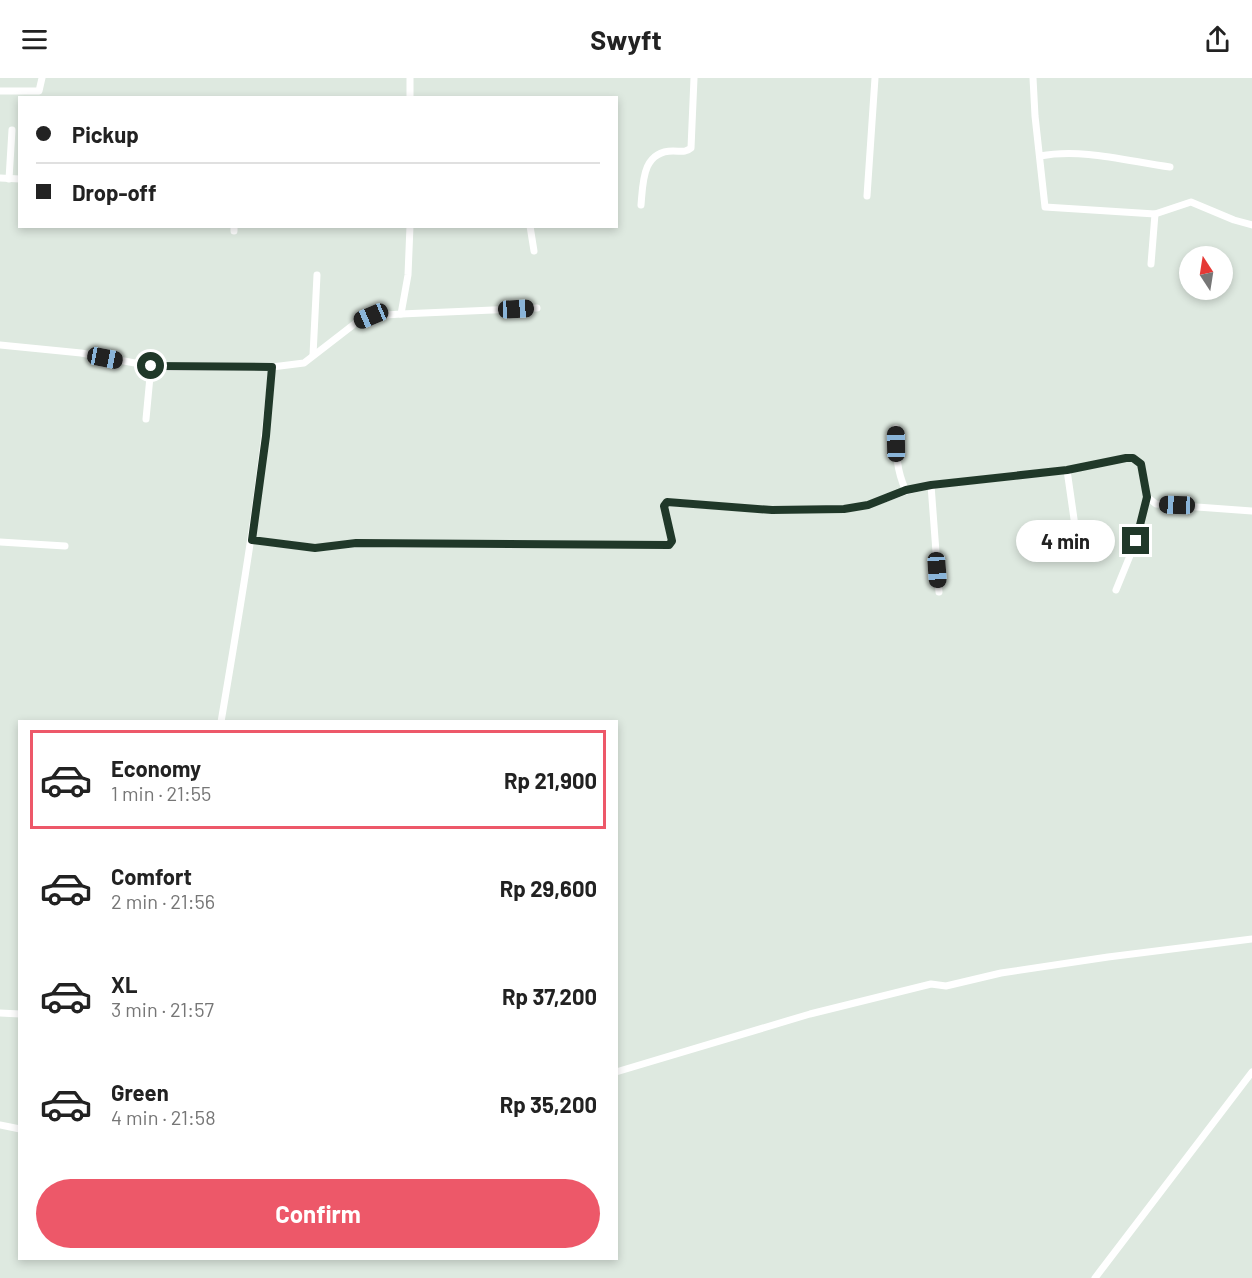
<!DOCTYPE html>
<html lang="en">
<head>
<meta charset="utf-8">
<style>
  :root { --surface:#fff; --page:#f6f6f6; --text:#222; --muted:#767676; --line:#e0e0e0; --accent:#ed5869 }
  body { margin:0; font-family:Barlow,sans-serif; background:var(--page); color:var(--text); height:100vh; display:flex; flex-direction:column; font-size:22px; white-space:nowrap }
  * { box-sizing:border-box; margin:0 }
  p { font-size:20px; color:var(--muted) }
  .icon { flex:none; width:33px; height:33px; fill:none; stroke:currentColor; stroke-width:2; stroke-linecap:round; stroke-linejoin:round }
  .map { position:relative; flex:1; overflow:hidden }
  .sheet { position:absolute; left:18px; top:642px; width:600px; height:540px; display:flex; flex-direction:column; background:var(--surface); border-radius:0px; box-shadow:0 3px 9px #0003 }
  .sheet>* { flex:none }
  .top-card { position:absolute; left:18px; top:18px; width:600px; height:132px; border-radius:0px; box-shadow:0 3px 9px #0003; display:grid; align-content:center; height:132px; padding:0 18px; background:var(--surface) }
  .needle { width:39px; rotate:348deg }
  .buttons { position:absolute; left:1179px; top:168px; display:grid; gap:12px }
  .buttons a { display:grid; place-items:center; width:54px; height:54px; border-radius:50%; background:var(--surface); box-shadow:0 3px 9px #0003; font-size:30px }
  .end { position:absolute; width:27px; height:27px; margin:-14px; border:8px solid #203829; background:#fff; box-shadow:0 0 0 3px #fff }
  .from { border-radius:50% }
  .bubble { position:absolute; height:42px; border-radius:21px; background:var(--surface); box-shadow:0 3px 9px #0003; font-size:20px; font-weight:700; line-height:42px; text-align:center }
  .car { position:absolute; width:18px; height:36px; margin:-18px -9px; border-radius:8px; box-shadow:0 0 4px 2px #0007; background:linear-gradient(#222 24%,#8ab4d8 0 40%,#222 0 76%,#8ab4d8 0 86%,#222 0) }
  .top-card b { display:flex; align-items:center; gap:21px; height:57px; font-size:22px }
  .top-card b+b { border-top:2px solid var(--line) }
  .top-card i { width:15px; height:15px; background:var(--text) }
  ul { padding:10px 0 0; list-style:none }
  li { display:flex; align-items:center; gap:18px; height:99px; margin:0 12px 9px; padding:0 6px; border:3px solid transparent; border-radius:0px }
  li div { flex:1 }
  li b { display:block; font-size:22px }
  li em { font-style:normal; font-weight:700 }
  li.current { border-color:var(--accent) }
  li>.icon { width:54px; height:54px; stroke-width:1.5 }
  .primary-button { display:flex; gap:12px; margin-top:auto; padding:12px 18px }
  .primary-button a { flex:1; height:69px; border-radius:36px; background:var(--accent); color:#fff; font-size:24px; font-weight:700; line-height:69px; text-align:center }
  header { display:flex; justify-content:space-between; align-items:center; height:78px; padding:0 18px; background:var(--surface); font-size:27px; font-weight:700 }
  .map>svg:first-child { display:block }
</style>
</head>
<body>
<header><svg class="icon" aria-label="menu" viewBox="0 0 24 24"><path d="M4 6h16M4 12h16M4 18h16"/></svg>Swyft<svg class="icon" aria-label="share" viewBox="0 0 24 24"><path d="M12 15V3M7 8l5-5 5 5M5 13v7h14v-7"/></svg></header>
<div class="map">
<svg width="1252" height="1200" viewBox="0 0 1252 1200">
  <rect width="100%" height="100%" fill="#dee9e0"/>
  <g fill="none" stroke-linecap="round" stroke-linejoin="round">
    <g stroke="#fff" stroke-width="7">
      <polyline points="410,0 410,20"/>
      <polyline points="1033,0 1035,38 1045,129 1155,136 1191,124 1234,142 1252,147"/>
      <polyline points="0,13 39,13 42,0"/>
      <path d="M1040,78C1082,70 1127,83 1170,89"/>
      <polyline points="0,100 20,101"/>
      <polyline points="9,101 12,52"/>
      <polyline points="867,118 875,0"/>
      <path d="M641,127C643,105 642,73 673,73C681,73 685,75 691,70L694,0"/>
      <polyline points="530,148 534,173"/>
      <polyline points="234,153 234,148"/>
      <polyline points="1151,186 1155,136"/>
      <polyline points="401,236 537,230"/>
      <polyline points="0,267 81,275 151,288 168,289 272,289 304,285 357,244 371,238 401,236 408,197 410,148"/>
      <polyline points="313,277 317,197"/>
      <polyline points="146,341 151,288"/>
      <path d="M896,350C896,373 896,392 906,413"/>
      <polyline points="1067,392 1077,462"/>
      <polyline points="931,407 939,514"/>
      <polyline points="252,462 315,470 356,465 668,467 672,463 664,428 667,424 772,432 844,431 868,427 906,413 931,407 1067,392 1126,380 1133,380 1141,386 1147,419 1156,426 1252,433"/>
      <polyline points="0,464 65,468"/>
      <polyline points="1116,512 1136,463 1147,419"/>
      <path d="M221,644C241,526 261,408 272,289"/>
      <polyline points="0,935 20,936"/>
      <polyline points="616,994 810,936 931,906 946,908 1001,895 1108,879 1252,861"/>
      <polyline points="0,1047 20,1051"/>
      <polyline points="1095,1200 1252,994"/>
    </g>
  </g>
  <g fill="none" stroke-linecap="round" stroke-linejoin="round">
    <polyline stroke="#203829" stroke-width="8" points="151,288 272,289 266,358 252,462 315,470 356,465 669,467 672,463 664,428 667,424 772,432 844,431 868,427 906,412 931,407 1067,392 1126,380 1133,380 1141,386 1147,419 1136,463"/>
  </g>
</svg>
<div class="buttons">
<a><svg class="needle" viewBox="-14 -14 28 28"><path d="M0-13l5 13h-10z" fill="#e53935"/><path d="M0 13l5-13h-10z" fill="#767676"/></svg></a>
</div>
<i class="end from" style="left:151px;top:288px"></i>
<i class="end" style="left:1136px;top:463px"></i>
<div class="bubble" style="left:1016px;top:442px;width:99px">4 min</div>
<i class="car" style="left:516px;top:231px;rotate:87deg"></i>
<i class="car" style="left:371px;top:238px;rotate:247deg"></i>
<i class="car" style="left:105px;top:280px;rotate:101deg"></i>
<i class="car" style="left:896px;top:366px;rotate:359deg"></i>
<i class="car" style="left:1177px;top:427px;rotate:272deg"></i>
<i class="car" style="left:937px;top:492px;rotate:176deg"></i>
<div class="top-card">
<b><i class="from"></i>Pickup</b>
<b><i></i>Drop-off</b>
</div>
<section class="sheet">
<ul>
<li class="current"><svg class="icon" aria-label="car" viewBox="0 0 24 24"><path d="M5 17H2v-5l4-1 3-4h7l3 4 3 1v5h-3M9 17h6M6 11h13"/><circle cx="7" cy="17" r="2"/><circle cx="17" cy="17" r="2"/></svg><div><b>Economy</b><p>1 min · 21:55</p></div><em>Rp 21,900</em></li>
<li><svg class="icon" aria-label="car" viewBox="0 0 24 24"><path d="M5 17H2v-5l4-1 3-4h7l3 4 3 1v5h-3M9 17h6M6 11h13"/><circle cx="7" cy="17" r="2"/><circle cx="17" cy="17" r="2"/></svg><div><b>Comfort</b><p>2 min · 21:56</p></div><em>Rp 29,600</em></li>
<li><svg class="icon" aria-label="car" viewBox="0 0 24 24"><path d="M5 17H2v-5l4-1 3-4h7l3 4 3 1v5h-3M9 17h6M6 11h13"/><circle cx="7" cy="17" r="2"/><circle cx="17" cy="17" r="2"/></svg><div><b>XL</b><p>3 min · 21:57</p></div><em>Rp 37,200</em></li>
<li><svg class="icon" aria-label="car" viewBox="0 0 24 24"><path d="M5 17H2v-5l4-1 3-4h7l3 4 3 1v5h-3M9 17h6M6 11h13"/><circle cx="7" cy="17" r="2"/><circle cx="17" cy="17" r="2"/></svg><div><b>Green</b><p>4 min · 21:58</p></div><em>Rp 35,200</em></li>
</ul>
<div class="primary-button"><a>Confirm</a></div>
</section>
</div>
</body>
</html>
